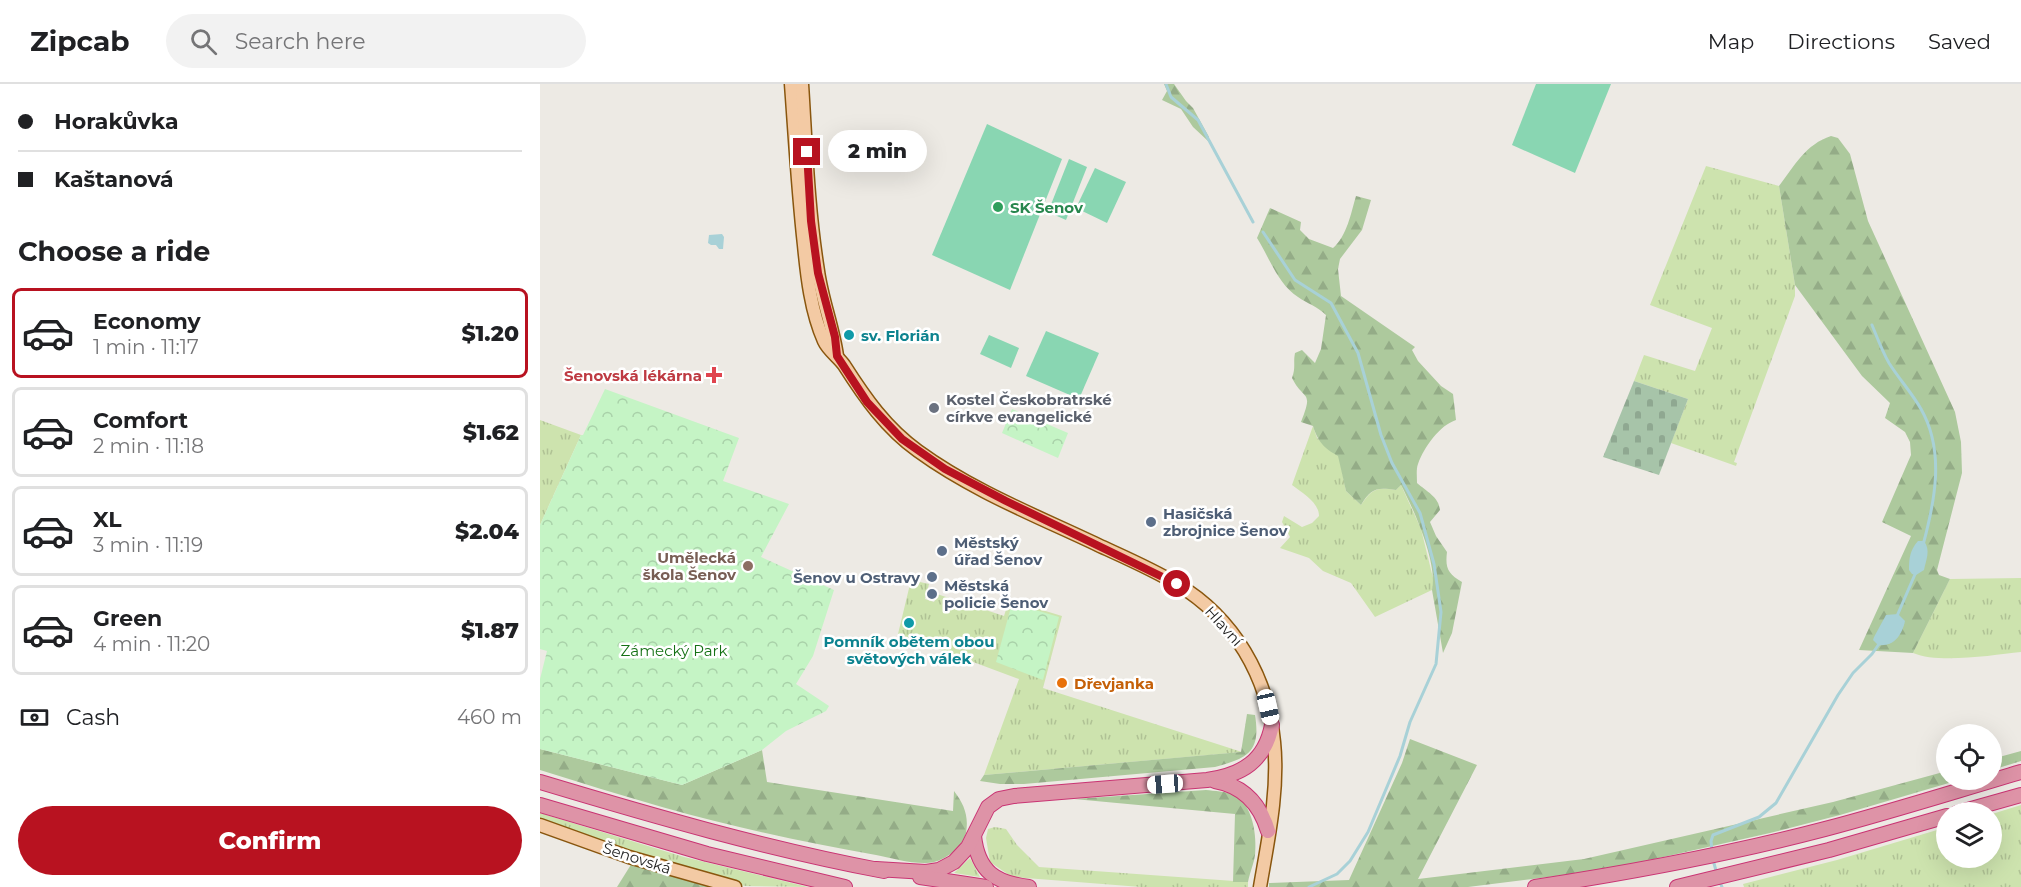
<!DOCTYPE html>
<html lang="en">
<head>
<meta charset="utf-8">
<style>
  :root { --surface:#fff; --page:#f2f2f2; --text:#202124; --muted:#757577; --line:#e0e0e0; --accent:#b81220 }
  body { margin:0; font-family:Montserrat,sans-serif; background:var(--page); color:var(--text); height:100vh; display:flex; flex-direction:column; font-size:22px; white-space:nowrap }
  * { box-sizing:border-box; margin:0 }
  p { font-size:20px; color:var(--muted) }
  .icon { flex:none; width:33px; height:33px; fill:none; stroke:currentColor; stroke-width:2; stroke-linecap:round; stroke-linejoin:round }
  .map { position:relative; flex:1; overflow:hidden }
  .panel { display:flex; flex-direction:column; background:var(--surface); width:540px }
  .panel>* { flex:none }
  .hud { display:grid; align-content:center; height:132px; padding:0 18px; background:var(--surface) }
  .controls { position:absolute; left:1396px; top:640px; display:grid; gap:12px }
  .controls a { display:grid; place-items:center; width:66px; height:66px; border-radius:50%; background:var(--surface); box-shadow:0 6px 24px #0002; font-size:30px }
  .end { position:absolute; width:27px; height:27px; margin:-14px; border:8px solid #b81220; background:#fff; box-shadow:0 0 0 3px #fff }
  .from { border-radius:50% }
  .bubble { position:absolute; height:42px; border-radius:21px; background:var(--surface); box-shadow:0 6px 24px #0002; font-size:20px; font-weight:800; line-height:42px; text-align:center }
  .car { position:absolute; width:18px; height:36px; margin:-18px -9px; border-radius:8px; box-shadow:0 0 4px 2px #0007; background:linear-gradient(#fff 24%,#345 0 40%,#fff 0 76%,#345 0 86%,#fff 0) }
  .hud b { display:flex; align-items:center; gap:21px; height:57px; font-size:22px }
  .hud b+b { border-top:2px solid var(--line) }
  .hud i { width:15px; height:15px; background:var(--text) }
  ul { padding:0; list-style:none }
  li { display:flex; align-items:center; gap:18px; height:90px; margin:0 12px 9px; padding:0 6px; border:3px solid var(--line); border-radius:9px }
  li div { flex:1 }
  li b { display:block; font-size:22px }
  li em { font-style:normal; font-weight:800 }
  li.current { border-color:var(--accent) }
  li>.icon { width:54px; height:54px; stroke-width:1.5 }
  h2 { padding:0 18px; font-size:27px; line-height:72px }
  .pay { display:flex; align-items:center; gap:15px; height:66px; padding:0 18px; font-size:22px }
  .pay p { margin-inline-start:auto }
  .cta { display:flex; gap:12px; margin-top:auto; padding:12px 18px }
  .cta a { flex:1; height:69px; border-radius:36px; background:var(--accent); color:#fff; font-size:24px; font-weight:800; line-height:69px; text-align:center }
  header { display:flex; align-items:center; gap:36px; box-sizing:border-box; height:84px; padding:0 30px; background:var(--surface); border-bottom:2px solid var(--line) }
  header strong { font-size:28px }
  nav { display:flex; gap:33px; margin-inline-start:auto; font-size:21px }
  .search { width:420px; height:54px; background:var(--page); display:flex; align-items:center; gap:15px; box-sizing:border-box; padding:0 21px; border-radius:33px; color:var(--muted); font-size:22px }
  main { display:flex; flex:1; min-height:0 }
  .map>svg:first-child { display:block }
</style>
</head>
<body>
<header>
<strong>Zipcab</strong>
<div class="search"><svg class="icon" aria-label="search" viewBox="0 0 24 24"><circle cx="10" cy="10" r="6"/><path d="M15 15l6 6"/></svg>Search here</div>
<nav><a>Map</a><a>Directions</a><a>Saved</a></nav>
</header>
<main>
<section class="panel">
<div class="hud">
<b><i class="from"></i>Horakůvka</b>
<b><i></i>Kaštanová</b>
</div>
<h2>Choose a ride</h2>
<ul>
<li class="current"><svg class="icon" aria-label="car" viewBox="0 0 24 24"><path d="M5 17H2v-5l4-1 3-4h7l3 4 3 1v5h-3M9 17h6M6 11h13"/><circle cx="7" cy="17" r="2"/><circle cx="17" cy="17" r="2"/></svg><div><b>Economy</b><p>1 min · 11:17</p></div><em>$1.20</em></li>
<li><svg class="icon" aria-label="car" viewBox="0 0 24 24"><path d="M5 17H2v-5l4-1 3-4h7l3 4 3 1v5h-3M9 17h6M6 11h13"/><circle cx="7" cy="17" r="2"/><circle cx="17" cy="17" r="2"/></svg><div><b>Comfort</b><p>2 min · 11:18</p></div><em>$1.62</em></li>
<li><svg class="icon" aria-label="car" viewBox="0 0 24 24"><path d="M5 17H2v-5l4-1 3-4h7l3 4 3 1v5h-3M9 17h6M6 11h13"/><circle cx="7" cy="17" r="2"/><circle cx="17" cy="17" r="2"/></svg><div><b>XL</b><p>3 min · 11:19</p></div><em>$2.04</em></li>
<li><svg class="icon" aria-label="car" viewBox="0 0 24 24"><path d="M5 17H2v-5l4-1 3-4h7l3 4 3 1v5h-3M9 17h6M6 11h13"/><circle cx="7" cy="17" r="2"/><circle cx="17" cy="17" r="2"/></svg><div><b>Green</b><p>4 min · 11:20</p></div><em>$1.87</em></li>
</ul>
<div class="pay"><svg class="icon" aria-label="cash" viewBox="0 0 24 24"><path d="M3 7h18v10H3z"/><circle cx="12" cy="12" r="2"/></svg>Cash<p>460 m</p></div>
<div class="cta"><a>Confirm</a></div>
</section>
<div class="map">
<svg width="1481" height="803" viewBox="0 0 1481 803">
  <defs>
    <pattern id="grass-tufts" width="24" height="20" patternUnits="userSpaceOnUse" patternTransform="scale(1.5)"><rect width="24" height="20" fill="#cde3ae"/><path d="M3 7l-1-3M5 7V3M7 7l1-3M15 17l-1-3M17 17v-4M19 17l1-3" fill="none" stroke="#b0c295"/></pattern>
    <pattern id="forest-firs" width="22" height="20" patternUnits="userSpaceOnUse" patternTransform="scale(1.5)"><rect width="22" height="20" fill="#adc99d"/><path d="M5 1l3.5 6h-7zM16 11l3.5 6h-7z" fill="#94ac87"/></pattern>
    <pattern id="cemetery-stones" width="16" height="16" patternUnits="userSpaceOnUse" patternTransform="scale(1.5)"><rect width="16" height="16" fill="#a7c4a9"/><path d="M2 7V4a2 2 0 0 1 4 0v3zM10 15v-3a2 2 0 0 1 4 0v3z" fill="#8fa891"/></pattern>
    <pattern id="park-crowns" width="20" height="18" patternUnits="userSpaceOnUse" patternTransform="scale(1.5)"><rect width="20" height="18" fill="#c5f4c5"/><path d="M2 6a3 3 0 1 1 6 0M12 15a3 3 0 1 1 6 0" fill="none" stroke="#a9d1a9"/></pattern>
  </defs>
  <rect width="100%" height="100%" fill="#edeae4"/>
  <g fill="url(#grass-tufts)">
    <polygon points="1166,82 1239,102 1255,201 1255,212 1194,378 1197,379 1196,382 1131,359 1148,315 1094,297 1104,271 1155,287 1172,244 1110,221"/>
    <polygon points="0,336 41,351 0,441"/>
    <path d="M773,342L777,354L799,372L806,407L821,421C832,405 836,403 856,406L861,401L881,445L894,498L892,506L835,533L811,499L783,487L769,474L740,464L750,453L742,438L744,432L762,443L772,439L779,432C779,418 762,409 752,401Z"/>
    <path d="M1481,494V568C1452,571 1399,580 1373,569L1410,495Z"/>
    <polygon points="371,496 389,500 385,515 394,518 397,510 464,532 469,516 522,532 503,604 702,668 444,691 479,595 358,550"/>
    <polygon points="1481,721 1481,803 1204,803 1203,800 1297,776 1407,743 1407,774 1452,774 1452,730"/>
    <polygon points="0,729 144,773 268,803 205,802 100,771 0,737"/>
    <polygon points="455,743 466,745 477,761 499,783 708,798 708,803 601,803 472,793 450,778 446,754 448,745"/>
    <polygon points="430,774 440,793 414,789"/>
  </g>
  <g fill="url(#forest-firs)">
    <polygon points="624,0 634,0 646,17 653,24 669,53 668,57 653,43 641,25 622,16 627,7"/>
    <path d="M1291,52L1298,54L1310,70L1328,137L1415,328L1421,358L1422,389L1397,486L1399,491L1410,495L1373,569L1319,566L1371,452L1342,438L1371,371L1370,358L1365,348L1345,334L1350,319L1322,292L1255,201L1239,102C1254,82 1266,60 1291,52Z"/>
    <path d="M816,112L831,116L822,146L800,175L798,185L801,212L875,263L872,266L878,277L901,302L913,310L916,336C900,341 884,363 878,380C876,385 877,393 877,399C886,407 899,413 900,426L890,438L896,452L907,468C905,484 908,490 922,498L912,549L903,569L892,506C898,479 874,426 861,401L856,406C837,403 831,404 821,421L806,407L798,372C784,364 778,358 773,342L761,338C774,305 764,318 752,294C756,283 753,279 755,269L762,266L775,279L781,265L786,231C777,222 768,220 758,213C738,200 729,173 717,154L730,124L761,138L760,146L769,155L793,164C807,152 811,129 816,112Z"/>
    <path d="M707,630L715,631C721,668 708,674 675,683L484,700H460L440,697L444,691L701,668Z"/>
    <polygon points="870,655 937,681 878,795 1044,775 1293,718 1407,687 1407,696 1419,696 1300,731 1230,749 1119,774 1049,788 928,803 729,803 729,799 809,796 862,679"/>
    <path d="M0,665L142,701L222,666L227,698L413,727L414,707C424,720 429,732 426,749C423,762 407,775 394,778C379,782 351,774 336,771C264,758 192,743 122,723C81,711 41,699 0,686Z"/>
    <polygon points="1481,667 1481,677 1452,686 1452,675"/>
    <path d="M666,706C674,707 686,707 694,711C713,720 717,752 715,771C714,779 710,788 708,798H693L695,730L534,715Z"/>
    <polygon points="92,779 172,803 77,803"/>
  </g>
  <polygon fill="url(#cemetery-stones)" points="1094,297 1148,315 1119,391 1063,373"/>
  <g fill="url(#park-crowns)">
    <polygon points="65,305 199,354 183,397 249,420 221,473 294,506 273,572 256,600 289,622 286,627 246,647 222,666 142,701 0,665 0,595 7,567 0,565 0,441 41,351 43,351"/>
    <polygon points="472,325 528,349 518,374 462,349"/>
    <polygon points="472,519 519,533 503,596 456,578"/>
  </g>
  <g fill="#89d6b2">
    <polygon points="996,0 1071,0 1035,89 972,61"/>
    <polygon points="447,40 522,75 470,206 392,171"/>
    <polygon points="529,75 547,83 526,136 508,128"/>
    <polygon points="555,84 586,98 567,139 536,124"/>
    <polygon points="506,247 559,269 539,315 486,292"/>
    <polygon points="449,251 479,264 471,284 440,270"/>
  </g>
  <g fill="#a8d1d7">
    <polygon points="182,150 184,153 183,165 179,165 176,161 171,161 168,159 169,151"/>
    <path d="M1378,457H1384C1391,466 1386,476 1384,486L1376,491L1372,490L1369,486C1369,474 1370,466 1378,457Z"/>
    <path d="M1358,530L1365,537C1362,551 1354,563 1338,561L1333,556L1334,553L1346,531Z"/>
  </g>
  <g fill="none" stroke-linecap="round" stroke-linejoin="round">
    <g stroke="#a8d1d7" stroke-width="3">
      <polyline points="626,0 631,13 658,36 713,138"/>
      <polyline points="723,148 755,196 791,219 818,269 841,351 852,379 880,429 894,480 901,528 896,580 870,638 860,672 828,748 810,777 797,790 769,803"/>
      <path d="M1332,241C1337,253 1342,267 1349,279C1359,295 1372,309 1381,325C1405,367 1395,417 1383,461"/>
      <polyline points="1357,532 1376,488"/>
      <polyline points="1172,767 1171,757 1173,751 1219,733 1236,719 1298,611 1313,589 1332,570 1339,560"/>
      <polyline points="1173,776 1177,790"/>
      <polyline points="1179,796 1182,803"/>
    </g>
    <g stroke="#89560e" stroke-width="15">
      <g id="major">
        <path d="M251,0C255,54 258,107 264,161C267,192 271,228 284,257C288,266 298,273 304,281C325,314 346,344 378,367C433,407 497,432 558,461C584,473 612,485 637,500C694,534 728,593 734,658C739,706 728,756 720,803"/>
        <path d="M262,0C266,62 268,125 278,187C282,216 293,243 297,272"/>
        <polyline points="0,741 89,773 195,803"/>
      </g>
    </g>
    <g stroke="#c93473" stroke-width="16">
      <g id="highway">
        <path d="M675,697C704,702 720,720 728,747"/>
        <path d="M0,698C113,732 227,765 344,787"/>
        <polyline points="0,721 167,770 305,803"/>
        <polyline points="1417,729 1481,711"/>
        <path d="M434,752C438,788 456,799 489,803"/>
        <path d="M336,785L386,788L399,786L414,778L428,763L448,723L459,715L474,712L667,696C702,691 725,677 732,641"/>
        <polyline points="380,793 446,803"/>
        <path d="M995,803C1093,788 1190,770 1285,745C1350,728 1416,707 1481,688"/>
        <polyline points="1137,803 1289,766 1407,732"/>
      </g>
    </g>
    <use href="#major" stroke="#f3caa4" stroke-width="12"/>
    <use href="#highway" stroke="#de93a7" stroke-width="14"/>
  </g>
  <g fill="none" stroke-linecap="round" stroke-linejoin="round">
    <polyline stroke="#b81220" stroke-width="8" points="267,68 271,137 278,189 295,253 297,272 327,318 362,355 405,385 466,417 637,500"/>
  </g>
  <circle fill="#2e9e5b" stroke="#fff" stroke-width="2" cx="458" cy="123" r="6"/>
  <g fill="#0f9aa8" stroke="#fff" stroke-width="2">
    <circle cx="309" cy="251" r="6"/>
    <circle cx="369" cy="539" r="6"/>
  </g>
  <path fill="#e0444e" stroke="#fff" stroke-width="2" d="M171 282h6v6h6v6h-6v6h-6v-6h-6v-6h6z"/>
  <circle fill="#6b7280" stroke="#fff" stroke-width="2" cx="394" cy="324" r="6"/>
  <g fill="#5c6f8a" stroke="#fff" stroke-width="2">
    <circle cx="611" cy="438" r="6"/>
    <circle cx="402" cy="467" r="6"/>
    <circle cx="392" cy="493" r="6"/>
    <circle cx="392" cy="510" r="6"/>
  </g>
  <circle fill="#8d6e63" stroke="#fff" stroke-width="2" cx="208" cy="482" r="6"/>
  <circle fill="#e8710a" stroke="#fff" stroke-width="2" cx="522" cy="599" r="6"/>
  <g text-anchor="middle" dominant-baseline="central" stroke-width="5" stroke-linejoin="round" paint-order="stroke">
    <g font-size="15" font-weight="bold" fill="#27864d" stroke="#fff" text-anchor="start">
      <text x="470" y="123">SK Šenov</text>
    </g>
    <g font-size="15" font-weight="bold" fill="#0d838f" stroke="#fff" text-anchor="start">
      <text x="321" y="251">sv. Florián</text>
      <text x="369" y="557" text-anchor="middle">Pomník obětem obou<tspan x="369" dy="17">světových válek</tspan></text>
    </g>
    <g font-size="15" font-weight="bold" fill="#be3a42" stroke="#fff" text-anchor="end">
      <text x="162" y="291">Šenovská lékárna</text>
    </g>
    <g font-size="15" font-weight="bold" fill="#5b616d" stroke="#fff" text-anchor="start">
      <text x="406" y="315">Kostel Českobratrské<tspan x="406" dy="17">církve evangelické</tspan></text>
    </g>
    <g font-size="15" font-weight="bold" fill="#4e5e75" stroke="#fff" text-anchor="start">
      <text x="623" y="429">Hasičská<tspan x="623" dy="17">zbrojnice Šenov</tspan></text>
      <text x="414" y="458">Městský<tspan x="414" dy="17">úřad Šenov</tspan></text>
      <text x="380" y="493" text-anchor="end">Šenov u Ostravy</text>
      <text x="404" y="501">Městská<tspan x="404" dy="17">policie Šenov</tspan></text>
    </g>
    <g font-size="15" font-weight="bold" fill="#785e54" stroke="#fff" text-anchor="end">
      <text x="196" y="473">Umělecká<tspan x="196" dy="17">škola Šenov</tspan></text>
    </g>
    <g font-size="15" fill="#1d1d1d" stroke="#fff">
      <text transform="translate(684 542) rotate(48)">Hlavní</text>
      <text transform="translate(97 774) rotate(18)">Šenovská</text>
    </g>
    <g font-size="15" fill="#157115" stroke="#fff">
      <text x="134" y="566">Zámecký Park</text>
    </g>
    <g font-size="15" font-weight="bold" fill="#c56008" stroke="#fff" text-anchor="start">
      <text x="534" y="599">Dřevjanka</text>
    </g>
  </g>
</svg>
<div class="controls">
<a><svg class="icon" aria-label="locate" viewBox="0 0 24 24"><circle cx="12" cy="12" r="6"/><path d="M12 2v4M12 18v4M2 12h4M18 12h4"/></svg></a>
<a><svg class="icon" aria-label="layers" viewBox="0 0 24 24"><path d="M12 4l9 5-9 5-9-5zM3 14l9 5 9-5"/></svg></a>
</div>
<i class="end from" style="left:637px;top:500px"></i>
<i class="end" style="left:267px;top:68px"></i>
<div class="bubble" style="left:288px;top:46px;width:99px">2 min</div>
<i class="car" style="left:728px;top:623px;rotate:167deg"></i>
<i class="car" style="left:625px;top:700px;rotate:266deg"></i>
</div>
</main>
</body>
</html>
